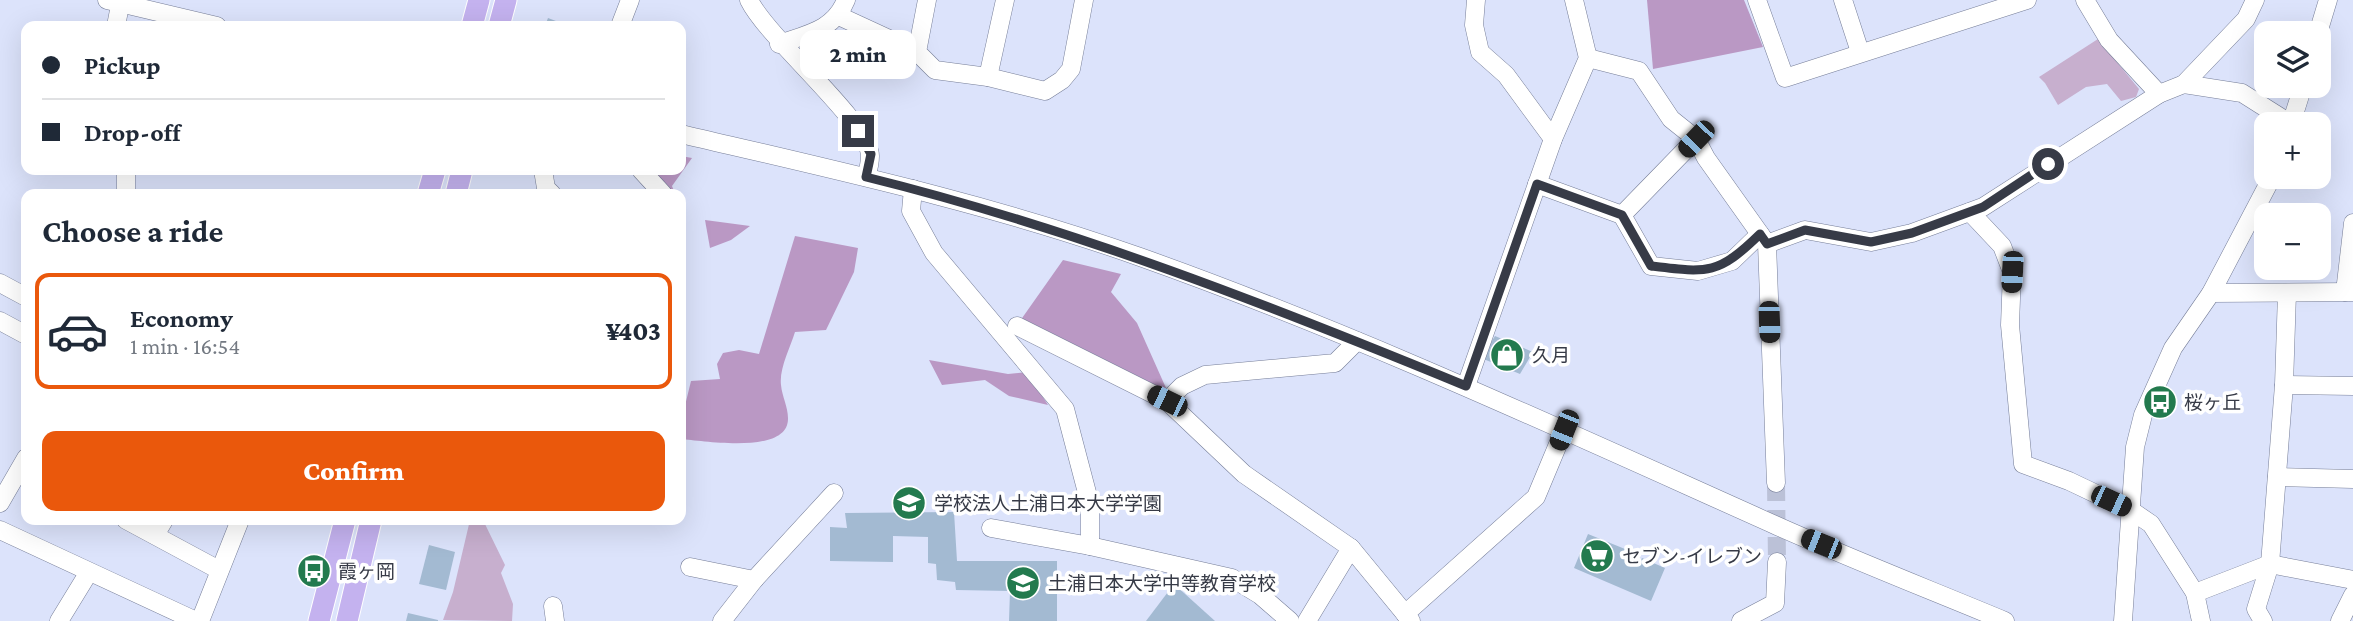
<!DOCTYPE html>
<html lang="en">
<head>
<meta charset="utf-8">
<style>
  :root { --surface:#fff; --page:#f6f6f7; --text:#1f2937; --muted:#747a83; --line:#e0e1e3; --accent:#ea580c }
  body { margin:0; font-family:"Crimson Pro","Noto Sans JP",serif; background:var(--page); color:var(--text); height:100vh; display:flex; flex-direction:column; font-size:26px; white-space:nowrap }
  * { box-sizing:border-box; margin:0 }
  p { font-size:23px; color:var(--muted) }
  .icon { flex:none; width:38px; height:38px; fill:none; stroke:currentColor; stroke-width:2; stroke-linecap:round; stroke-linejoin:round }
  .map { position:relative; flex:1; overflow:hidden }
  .drawer { position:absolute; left:21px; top:189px; width:665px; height:336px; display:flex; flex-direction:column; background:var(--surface); border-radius:14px; box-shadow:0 7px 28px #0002 }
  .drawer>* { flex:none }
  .hud { position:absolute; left:21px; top:21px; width:665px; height:154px; border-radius:14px; box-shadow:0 7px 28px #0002; display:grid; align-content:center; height:154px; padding:0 21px; background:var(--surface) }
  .tools { position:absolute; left:2254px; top:21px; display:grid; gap:14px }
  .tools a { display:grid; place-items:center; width:77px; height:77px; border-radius:14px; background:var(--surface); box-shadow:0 7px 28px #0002; font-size:35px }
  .end { position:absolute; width:32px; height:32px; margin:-16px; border:9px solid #373b47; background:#fff; box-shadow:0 0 0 4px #fff }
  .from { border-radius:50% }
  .bubble { position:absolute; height:49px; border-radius:14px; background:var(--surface); box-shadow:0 7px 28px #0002; font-size:23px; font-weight:800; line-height:49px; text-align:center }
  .car { position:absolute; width:21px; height:42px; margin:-21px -10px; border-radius:9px; box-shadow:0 0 5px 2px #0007; background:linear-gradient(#222 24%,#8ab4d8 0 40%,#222 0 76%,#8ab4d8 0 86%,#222 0) }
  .hud b { display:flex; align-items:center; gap:24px; height:66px; font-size:26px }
  .hud b+b { border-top:2px solid var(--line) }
  .hud i { width:18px; height:18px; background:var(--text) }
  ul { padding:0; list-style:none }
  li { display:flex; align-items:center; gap:21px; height:116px; margin:0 14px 10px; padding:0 7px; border:4px solid transparent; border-radius:14px }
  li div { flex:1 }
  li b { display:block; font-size:26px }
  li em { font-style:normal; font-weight:800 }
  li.selected { border-color:var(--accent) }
  li>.icon { width:63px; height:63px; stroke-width:1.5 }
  h2 { padding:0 21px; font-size:32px; line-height:84px }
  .cta { display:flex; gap:14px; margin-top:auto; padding:14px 21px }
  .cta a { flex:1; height:80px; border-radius:14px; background:var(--accent); color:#fff; font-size:28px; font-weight:800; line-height:80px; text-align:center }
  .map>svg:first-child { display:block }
</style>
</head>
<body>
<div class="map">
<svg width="2353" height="621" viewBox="0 0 2353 621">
  <rect width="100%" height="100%" fill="#dce3fb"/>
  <g fill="#c7afce">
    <polygon points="2098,39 2139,89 2136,97 2121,101 2107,84 2086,87 2058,105 2045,83 2039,77"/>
    <polygon points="470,520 483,520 505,565 501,573 513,604 512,621 443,620 453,592"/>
  </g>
  <g fill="#ba98c4">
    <polygon points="1647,0 1744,0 1763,47 1653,69"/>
    <polygon points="681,156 692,158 672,186 675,194 672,194 648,170 681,170"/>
    <polygon points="705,220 750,226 731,240 710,248"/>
    <path d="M795,236L858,248L854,272L826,330L795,332C790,348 779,369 781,385C782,396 788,407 788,418C789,455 705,441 681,439V422L691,381L720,379L717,364L723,353L739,350L759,354Z"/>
    <polygon points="1063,260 1121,274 1111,292 1137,323 1170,397 1020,321"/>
    <polygon points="929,360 1008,374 1027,372 1048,405 1009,396 985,380 942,385"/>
  </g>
  <g fill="#a3bad2">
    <polygon points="548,18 569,26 545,26"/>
    <polygon points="1495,336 1533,352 1520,374 1481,358"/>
    <polygon points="954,512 957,561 1057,561 1057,621 1009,621 1010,591 956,590 955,582 937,580 936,564 928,563 928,537 893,536 893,562 830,561 830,527 847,528 845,513"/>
    <polygon points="1588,534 1625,549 1624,552 1640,562 1642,558 1665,568 1651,601 1574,568"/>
    <polygon points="429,545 455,552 446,590 419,584"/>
    <polygon points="1174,584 1215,621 1146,621"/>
    <polygon points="408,613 438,620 438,621 406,621"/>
  </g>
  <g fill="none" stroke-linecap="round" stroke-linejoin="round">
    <polyline stroke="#bbc1d7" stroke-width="18" stroke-dasharray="18 9" stroke-linecap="butt" points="1776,483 1777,562"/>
    <g stroke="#767e98" stroke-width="19">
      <g id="minor">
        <polyline points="107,0 217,26"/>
        <path d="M749,0C768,39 870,123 870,156C870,163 868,171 866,177"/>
        <polyline points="927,0 917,52 935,70 988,77 1045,91 1062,80 1071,69 1084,0"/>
        <polyline points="1476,0 1474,25 1480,52 1506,75 1553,139"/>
        <polyline points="1757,0 1785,78 2027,0"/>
        <polyline points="1843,0 1860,52"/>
        <polyline points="2085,0 2109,40 2159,94"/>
        <polyline points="839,16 917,52"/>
        <polyline points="116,26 121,0"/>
        <polyline points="620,26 630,0"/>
        <polyline points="2318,33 2328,0"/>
        <path d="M779,44C808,34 834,30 846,0"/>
        <polyline points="1588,58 1639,71 1671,119 1696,139 1706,158 1765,241"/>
        <polyline points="988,77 1005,0"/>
        <polyline points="2184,84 2246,19 2255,0"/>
        <polyline points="2291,124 2303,86"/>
        <path d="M681,134C835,170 991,204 1140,257C1357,334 1565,431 1775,525C1851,559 1928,589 2005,621"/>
        <polyline points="126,170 126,194"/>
        <polyline points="543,170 546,188 552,194"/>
        <polyline points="641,170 663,194"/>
        <polyline points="1537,184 1622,215 1651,266 1698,271 1732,261 1760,234"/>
        <polyline points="913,189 911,211 934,253 1065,409 1090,504 1090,546 1232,578 1260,595 1290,621"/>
        <polyline points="1970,212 2002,246 2012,272 2010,325 2023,464 2069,481 2132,511 2151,524 2195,593 2201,621"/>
        <polyline points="1622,215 1696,139"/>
        <polyline points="0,283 26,297"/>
        <polyline points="2345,292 2353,223"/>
        <polyline points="2211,293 2353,292"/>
        <polyline points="0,321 26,335"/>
        <polyline points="1017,326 1167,401 1244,474 1351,548"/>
        <polyline points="2284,385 2353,386"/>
        <polyline points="1466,386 1553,139 1588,58 1574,0"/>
        <polyline points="1167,401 1182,386 1205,375 1335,363 1357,341"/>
        <polyline points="2277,477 2353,479"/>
        <polyline points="1776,483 1767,244 1805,230 1871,242 1912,233 1983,207 2159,94 2184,84 2242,93 2291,124"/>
        <polyline points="0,503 26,458"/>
        <polyline points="126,520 219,570"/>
        <polyline points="991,528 1090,546"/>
        <polyline points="0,530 196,621"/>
        <polyline points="155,535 164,520"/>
        <polyline points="690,567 754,580"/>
        <polyline points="2195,593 2270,564 2353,580"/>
        <polyline points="553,606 555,621"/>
        <polyline points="1405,614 1536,497 1564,430"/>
        <polyline points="59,621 89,572"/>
        <polyline points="200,621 240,520"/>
        <polyline points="722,621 754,580 834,493"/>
        <polyline points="1307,621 1351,548 1411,621"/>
        <polyline points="1741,621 1775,603 1777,562"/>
        <polyline points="2123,621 2135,447 2143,415 2173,348 2211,293 2272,177"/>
        <polyline points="2263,621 2256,609 2270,564 2284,385 2287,293"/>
        <polyline points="2340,621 2353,595"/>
      </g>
    </g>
    <g stroke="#fff" stroke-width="23">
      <g id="major">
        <polyline points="472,26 479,0"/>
        <polyline points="499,26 506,0"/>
        <polyline points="428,194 435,170"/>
        <polyline points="456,194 462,170"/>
        <polyline points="319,621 345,520"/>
        <polyline points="347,621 371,520"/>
      </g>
    </g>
    <use href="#minor" stroke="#fff" stroke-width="18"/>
    <use href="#major" stroke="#c4b2ef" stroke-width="21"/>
  </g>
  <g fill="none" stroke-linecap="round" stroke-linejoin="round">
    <path stroke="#373b47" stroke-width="9" d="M858,131L871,154L866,177C1073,228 1269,305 1466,386L1537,184L1622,215L1651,266C1708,273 1718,275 1760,234L1767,244L1805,230L1871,242L1912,233L1983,207L2048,164"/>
  </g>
  <defs>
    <g id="shop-disc" transform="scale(1.75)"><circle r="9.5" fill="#237a4e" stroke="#fff"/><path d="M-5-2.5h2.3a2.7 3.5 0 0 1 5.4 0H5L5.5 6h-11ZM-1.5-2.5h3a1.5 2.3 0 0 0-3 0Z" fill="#fff"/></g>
    <g id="bus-disc" transform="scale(1.75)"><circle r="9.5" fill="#237a4e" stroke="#fff"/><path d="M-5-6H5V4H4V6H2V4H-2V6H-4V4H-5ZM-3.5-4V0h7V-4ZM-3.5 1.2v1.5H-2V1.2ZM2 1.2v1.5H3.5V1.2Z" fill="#fff"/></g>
    <g id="school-disc" transform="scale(1.75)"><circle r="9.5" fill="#237a4e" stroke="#fff"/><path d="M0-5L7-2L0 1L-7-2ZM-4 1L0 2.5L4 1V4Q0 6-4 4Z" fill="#fff"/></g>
    <g id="supermarket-disc" transform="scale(1.75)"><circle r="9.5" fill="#237a4e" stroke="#fff"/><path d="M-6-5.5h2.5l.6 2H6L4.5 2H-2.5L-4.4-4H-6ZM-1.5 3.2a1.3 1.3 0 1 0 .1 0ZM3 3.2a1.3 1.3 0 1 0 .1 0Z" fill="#fff"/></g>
  </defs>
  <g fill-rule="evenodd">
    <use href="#shop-disc" x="1507" y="355"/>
    <use href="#bus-disc" x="2160" y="402"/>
    <use href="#school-disc" x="909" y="503"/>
    <use href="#supermarket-disc" x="1597" y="556"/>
    <use href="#bus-disc" x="314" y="571"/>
    <use href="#school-disc" x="1023" y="583"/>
  </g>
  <g text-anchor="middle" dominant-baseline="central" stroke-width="7" stroke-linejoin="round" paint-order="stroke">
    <g font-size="19" fill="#373b47" stroke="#fff" text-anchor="start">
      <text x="1532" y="355">久月</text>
      <text x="2184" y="402">桜ヶ丘</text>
      <text x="934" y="503">学校法人土浦日本大学学園</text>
      <text x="1622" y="556">セブン-イレブン</text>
      <text x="338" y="571">霞ヶ岡</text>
      <text x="1048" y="583">土浦日本大学中等教育学校</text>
    </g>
  </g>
</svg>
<div class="tools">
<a><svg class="icon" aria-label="layers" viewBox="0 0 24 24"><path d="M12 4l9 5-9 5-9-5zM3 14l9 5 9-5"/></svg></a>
<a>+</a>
<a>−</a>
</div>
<i class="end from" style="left:2048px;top:164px"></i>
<i class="end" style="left:858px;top:131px"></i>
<div class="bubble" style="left:800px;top:30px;width:116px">2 min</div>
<i class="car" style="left:1696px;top:139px;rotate:224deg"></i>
<i class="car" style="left:2012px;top:272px;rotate:183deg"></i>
<i class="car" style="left:1769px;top:322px;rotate:178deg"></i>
<i class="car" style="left:1167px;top:401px;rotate:296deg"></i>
<i class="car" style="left:1564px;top:430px;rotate:202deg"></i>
<i class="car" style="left:2111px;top:501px;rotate:115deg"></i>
<i class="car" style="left:1821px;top:544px;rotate:292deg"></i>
<div class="hud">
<b><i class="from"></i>Pickup</b>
<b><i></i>Drop-off</b>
</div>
<section class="drawer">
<h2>Choose a ride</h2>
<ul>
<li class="selected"><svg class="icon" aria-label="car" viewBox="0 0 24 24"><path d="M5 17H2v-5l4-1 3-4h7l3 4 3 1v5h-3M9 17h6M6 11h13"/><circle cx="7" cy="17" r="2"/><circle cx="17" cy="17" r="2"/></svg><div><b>Economy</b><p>1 min · 16:54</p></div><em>¥403</em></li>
</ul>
<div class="cta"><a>Confirm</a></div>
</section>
</div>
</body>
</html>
